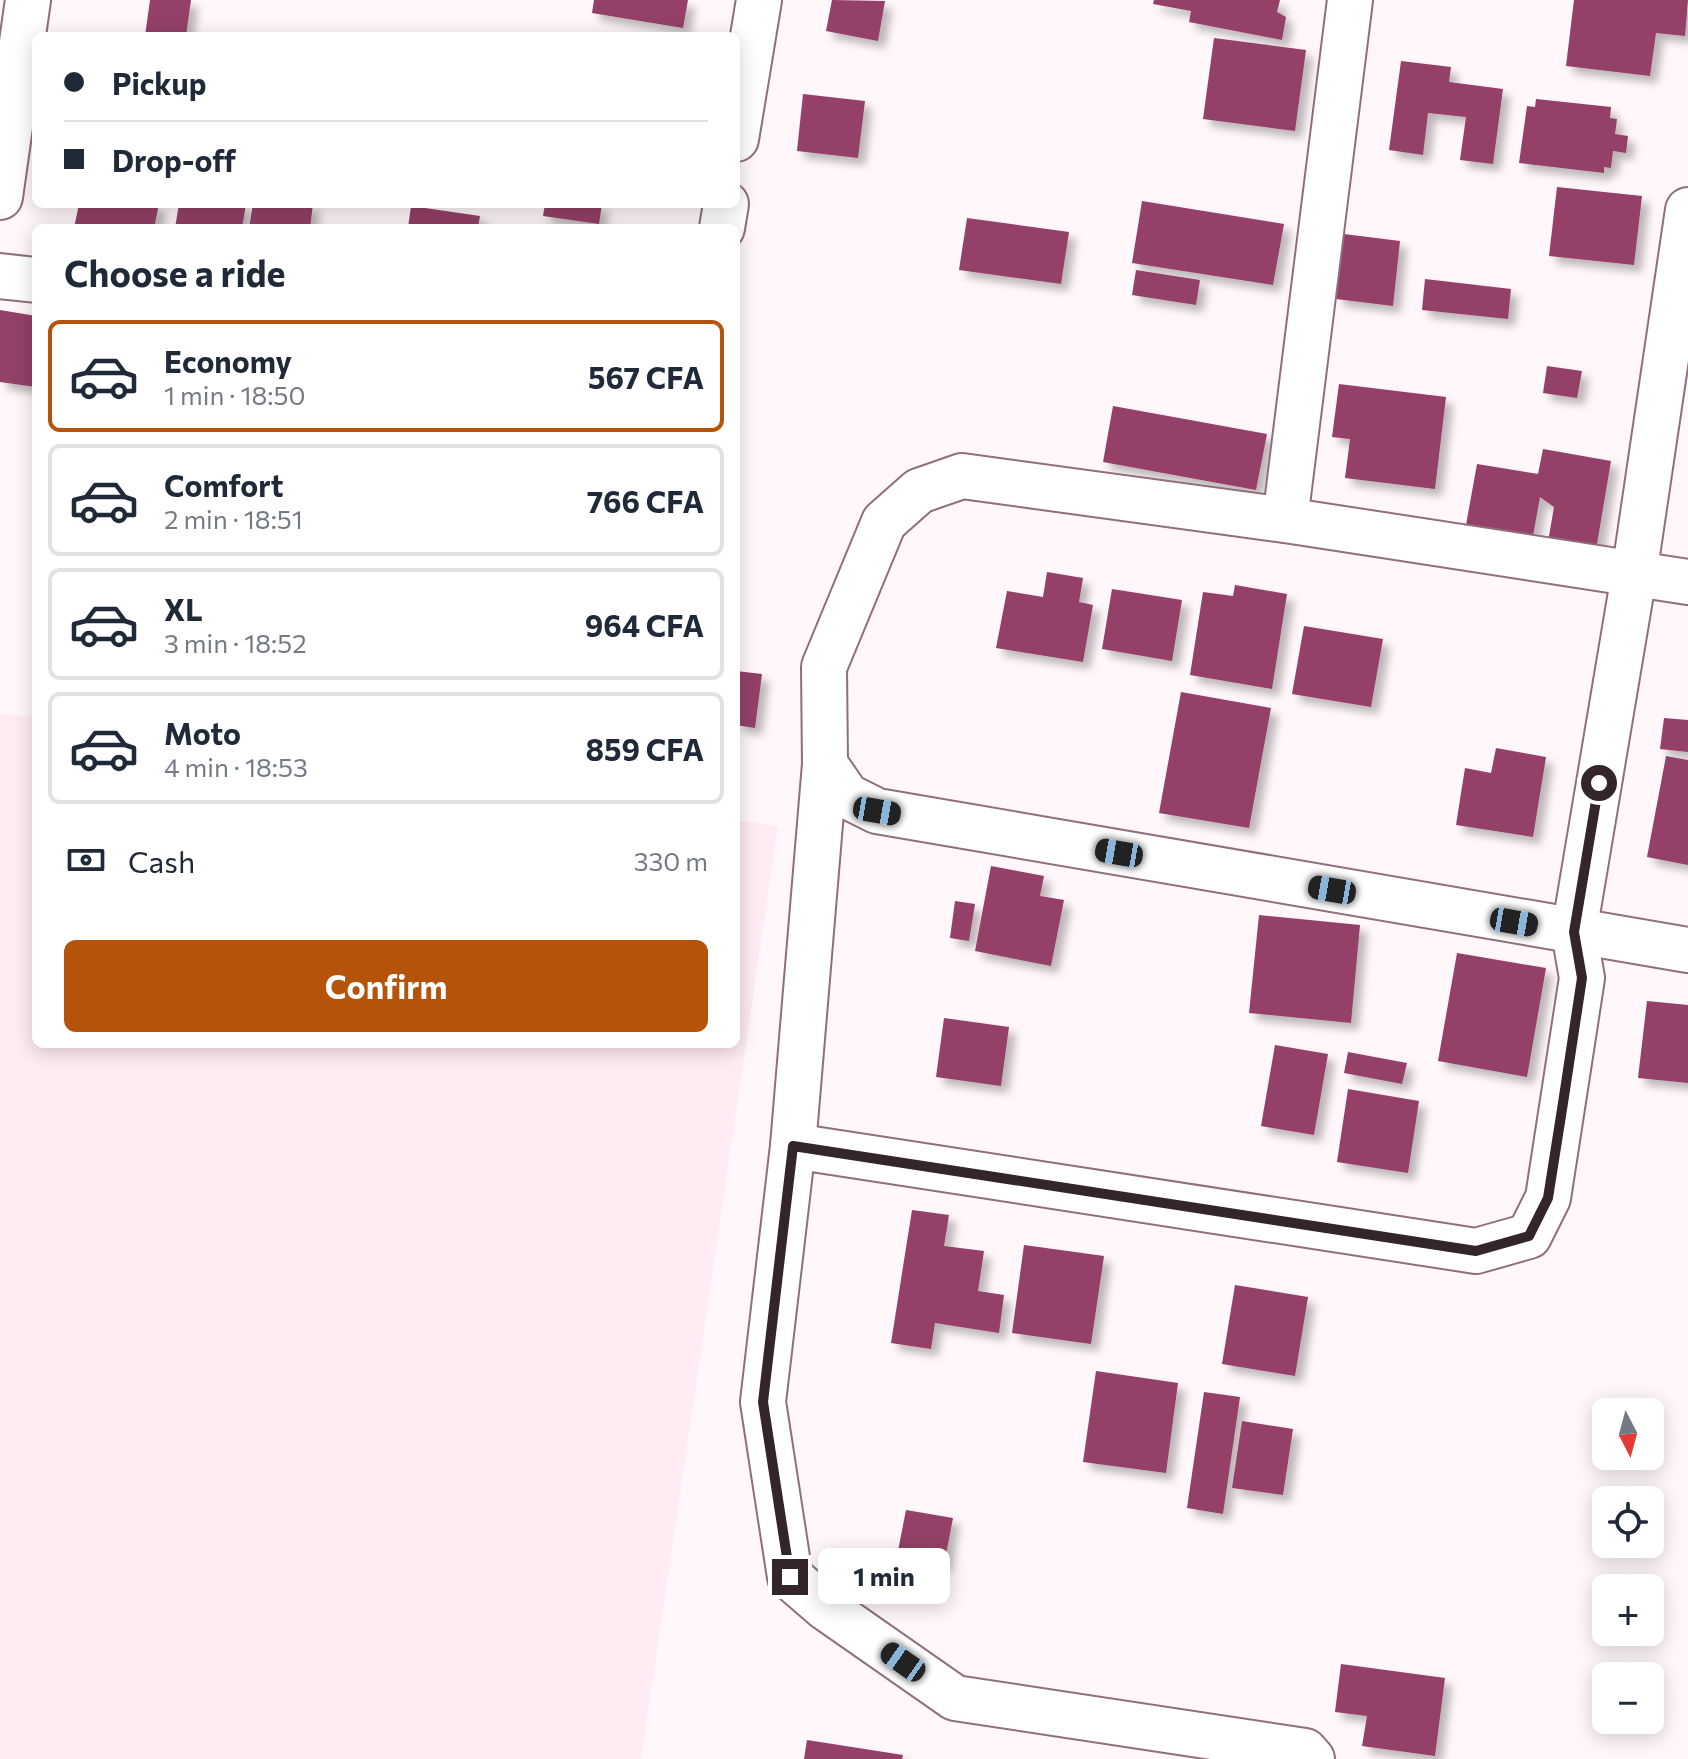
<!DOCTYPE html>
<html lang="en">
<head>
<meta charset="utf-8">
<style>
  :root { --surface:#fff; --page:#f2f2f3; --text:#1f2937; --muted:#747a83; --line:#e0e1e3; --accent:#b45309 }
  body { margin:0; font-family:Commissioner,sans-serif; background:var(--page); color:var(--text); height:100vh; display:flex; flex-direction:column; font-size:30px; white-space:nowrap }
  * { box-sizing:border-box; margin:0 }
  p { font-size:26px; color:var(--muted) }
  .icon { flex:none; width:44px; height:44px; fill:none; stroke:currentColor; stroke-width:2; stroke-linecap:round; stroke-linejoin:round }
  .map { position:relative; flex:1; overflow:hidden }
  .panel { position:absolute; left:32px; top:224px; width:708px; height:824px; display:flex; flex-direction:column; background:var(--surface); border-radius:12px; box-shadow:0 4px 20px #0003 }
  .panel>* { flex:none }
  .top-card { position:absolute; left:32px; top:32px; width:708px; height:176px; border-radius:12px; box-shadow:0 4px 20px #0003; display:grid; align-content:center; height:176px; padding:0 32px; background:var(--surface) }
  .needle { width:52px; rotate:174deg }
  .buttons { position:absolute; left:1592px; top:1398px; display:grid; gap:16px }
  .buttons a { display:grid; place-items:center; width:72px; height:72px; border-radius:12px; background:var(--surface); box-shadow:0 4px 20px #0003; font-size:40px }
  .end { position:absolute; width:36px; height:36px; margin:-18px; border:10px solid #34252b; background:#fff; box-shadow:0 0 0 4px #fff }
  .from { border-radius:50% }
  .bubble { position:absolute; height:56px; border-radius:12px; background:var(--surface); box-shadow:0 4px 20px #0003; font-size:26px; font-weight:700; line-height:56px; text-align:center }
  .car { position:absolute; width:24px; height:48px; margin:-24px -12px; border-radius:10px; box-shadow:0 0 6px 2px #0007; background:linear-gradient(#222 24%,#8ab4d8 0 40%,#222 0 76%,#8ab4d8 0 86%,#222 0) }
  .top-card b { display:flex; align-items:center; gap:28px; height:76px; font-size:30px }
  .top-card b+b { border-top:2px solid var(--line) }
  .top-card i { width:20px; height:20px; background:var(--text) }
  ul { padding:0; list-style:none }
  li { display:flex; align-items:center; gap:24px; height:112px; margin:0 16px 12px; padding:0 16px; border:4px solid var(--line); border-radius:12px }
  li div { flex:1 }
  li b { display:block; font-size:30px }
  li em { font-style:normal; font-weight:700 }
  li.active { border-color:var(--accent) }
  li>.icon { width:72px; height:72px; stroke-width:1.5 }
  h2 { padding:0 32px; font-size:36px; line-height:96px }
  .pay { display:flex; align-items:center; gap:20px; height:88px; padding:0 32px; font-size:30px }
  .pay p { margin-inline-start:auto }
  .primary-button { display:flex; gap:16px; margin-top:auto; padding:16px 32px }
  .primary-button a { flex:1; height:92px; border-radius:12px; background:var(--accent); color:#fff; font-size:32px; font-weight:700; line-height:92px; text-align:center }
  .map>svg:first-child { display:block }
</style>
</head>
<body>
<div class="map">
<svg width="1688" height="1759" viewBox="0 0 1688 1759">
  <defs>
    <filter id="shadow"><feDropShadow dx="7" dy="7" stdDeviation="4" flood-color="#0004"/></filter>
  </defs>
  <rect width="100%" height="100%" fill="#fff7fa"/>
  <polygon fill="#ffebf3" points="0,713 36,718 36,1044 736,1044 736,820 778,826 641,1759 0,1759"/>
  <g fill="#943f68" filter="url(#shadow)">
    <polygon points="150,0 191,0 186,36 145,36"/>
    <polygon points="594,0 688,0 683,28 592,13"/>
    <polygon points="832,0 885,1 878,41 826,31"/>
    <polygon points="1154,0 1280,0 1277,12 1286,17 1282,40 1189,22 1191,11 1153,4"/>
    <polygon points="1574,0 1688,0 1685,36 1656,33 1650,76 1566,66"/>
    <polygon points="1214,38 1306,50 1295,131 1203,119"/>
    <polygon points="1401,61 1451,67 1449,82 1503,89 1493,164 1460,160 1466,117 1428,113 1423,155 1389,150"/>
    <polygon points="803,94 865,101 858,158 797,151"/>
    <polygon points="1536,99 1611,107 1610,118 1617,119 1615,134 1628,136 1626,153 1613,151 1611,168 1604,167 1604,173 1519,163 1527,106 1535,107"/>
    <polygon points="1557,187 1642,196 1634,265 1549,256"/>
    <polygon points="1142,201 1284,224 1273,285 1132,263"/>
    <polygon points="79,204 159,204 154,228 74,228"/>
    <polygon points="179,204 246,204 242,228 175,228"/>
    <polygon points="253,204 313,204 310,228 249,228"/>
    <polygon points="545,204 602,204 599,224 543,216"/>
    <polygon points="411,206 480,216 478,228 408,228"/>
    <polygon points="967,218 1069,232 1061,284 959,270"/>
    <polygon points="1344,234 1400,241 1393,306 1336,299"/>
    <polygon points="1136,270 1200,280 1196,305 1132,295"/>
    <polygon points="1425,279 1511,289 1508,319 1422,310"/>
    <polygon points="0,310 36,316 36,387 0,382"/>
    <polygon points="1547,366 1582,371 1577,398 1543,393"/>
    <polygon points="1339,384 1446,397 1435,489 1345,478 1350,439 1332,437"/>
    <polygon points="1113,406 1267,434 1256,490 1103,462"/>
    <polygon points="1543,449 1611,461 1596,550 1548,542 1554,507 1540,497 1533,536 1466,525 1477,464 1538,474"/>
    <polygon points="1047,572 1083,578 1079,602 1093,605 1083,662 996,648 1007,591 1043,597"/>
    <polygon points="1235,585 1287,594 1272,689 1190,675 1203,592 1233,596"/>
    <polygon points="1112,589 1182,600 1172,661 1102,649"/>
    <polygon points="1304,626 1383,639 1371,707 1292,694"/>
    <polygon points="736,671 762,674 755,728 736,725"/>
    <polygon points="1181,692 1271,708 1249,828 1159,813"/>
    <polygon points="1664,718 1688,720 1688,752 1660,749"/>
    <polygon points="1496,748 1546,757 1533,837 1456,825 1465,768 1491,773"/>
    <polygon points="1666,756 1688,760 1688,865 1647,857"/>
    <polygon points="991,866 1044,876 1040,896 1064,900 1051,966 975,951"/>
    <polygon points="955,901 975,904 969,941 950,938"/>
    <polygon points="1259,915 1360,925 1351,1023 1249,1013"/>
    <polygon points="1457,953 1546,968 1527,1077 1438,1061"/>
    <polygon points="1647,1001 1688,1005 1688,1083 1638,1078"/>
    <polygon points="944,1018 1009,1027 1001,1086 936,1077"/>
    <polygon points="1275,1045 1328,1054 1314,1135 1261,1126"/>
    <polygon points="1348,1052 1407,1063 1402,1084 1344,1073"/>
    <polygon points="1348,1089 1419,1101 1408,1173 1337,1162"/>
    <polygon points="912,1210 949,1215 944,1246 984,1251 978,1291 1004,1295 999,1333 935,1323 931,1349 891,1343"/>
    <polygon points="1024,1245 1104,1256 1091,1344 1012,1333"/>
    <polygon points="1235,1285 1308,1297 1295,1376 1222,1364"/>
    <polygon points="1096,1371 1178,1383 1166,1473 1083,1462"/>
    <polygon points="1204,1392 1240,1397 1223,1514 1187,1508"/>
    <polygon points="1242,1421 1293,1429 1283,1495 1232,1488"/>
    <polygon points="906,1510 953,1518 944,1565 897,1556"/>
    <polygon points="1341,1664 1445,1678 1435,1756 1362,1746 1367,1716 1335,1712"/>
    <polygon points="807,1740 903,1755 902,1759 804,1759"/>
  </g>
  <g fill="none" stroke-linecap="round" stroke-linejoin="round">
    <g stroke="#916e7c" stroke-width="48">
      <g id="minor">
        <polyline points="736,139 759,0"/>
        <polyline points="0,197 28,0"/>
        <polyline points="722,228 726,204"/>
        <polyline points="0,276 36,280"/>
        <polyline points="1285,520 1350,0"/>
        <polyline points="825,764 847,796 877,811 1688,950"/>
        <polyline points="793,1146 825,764 824,667 884,522 919,491 962,476 1285,520 1688,582"/>
        <polyline points="1312,1759 1305,1751 955,1698 826,1608 790,1577 763,1402 793,1146 1476,1251 1529,1236 1548,1198 1582,978 1574,932 1634,575 1688,210"/>
      </g>
    </g>
    <use href="#minor" stroke="#fff" stroke-width="44"/>
  </g>
  <g fill="none" stroke-linecap="round" stroke-linejoin="round">
    <polyline stroke="#34252b" stroke-width="10" points="790,1577 763,1402 793,1146 1476,1251 1529,1236 1548,1198 1563,1103 1582,978 1574,932 1599,783"/>
  </g>
</svg>
<div class="buttons">
<a><svg class="needle" viewBox="-14 -14 28 28"><path d="M0-13l5 13h-10z" fill="#e53935"/><path d="M0 13l5-13h-10z" fill="#747a83"/></svg></a>
<a><svg class="icon" aria-label="locate" viewBox="0 0 24 24"><circle cx="12" cy="12" r="6"/><path d="M12 2v4M12 18v4M2 12h4M18 12h4"/></svg></a>
<a>+</a>
<a>−</a>
</div>
<i class="end from" style="left:1599px;top:783px"></i>
<i class="end" style="left:790px;top:1577px"></i>
<div class="bubble" style="left:818px;top:1548px;width:132px">1 min</div>
<i class="car" style="left:877px;top:811px;rotate:100deg"></i>
<i class="car" style="left:1119px;top:853px;rotate:280deg"></i>
<i class="car" style="left:1332px;top:890px;rotate:280deg"></i>
<i class="car" style="left:1514px;top:922px;rotate:100deg"></i>
<i class="car" style="left:903px;top:1662px;rotate:305deg"></i>
<div class="top-card">
<b><i class="from"></i>Pickup</b>
<b><i></i>Drop-off</b>
</div>
<section class="panel">
<h2>Choose a ride</h2>
<ul>
<li class="active"><svg class="icon" aria-label="car" viewBox="0 0 24 24"><path d="M5 17H2v-5l4-1 3-4h7l3 4 3 1v5h-3M9 17h6M6 11h13"/><circle cx="7" cy="17" r="2"/><circle cx="17" cy="17" r="2"/></svg><div><b>Economy</b><p>1 min · 18:50</p></div><em>567 CFA</em></li>
<li><svg class="icon" aria-label="car" viewBox="0 0 24 24"><path d="M5 17H2v-5l4-1 3-4h7l3 4 3 1v5h-3M9 17h6M6 11h13"/><circle cx="7" cy="17" r="2"/><circle cx="17" cy="17" r="2"/></svg><div><b>Comfort</b><p>2 min · 18:51</p></div><em>766 CFA</em></li>
<li><svg class="icon" aria-label="car" viewBox="0 0 24 24"><path d="M5 17H2v-5l4-1 3-4h7l3 4 3 1v5h-3M9 17h6M6 11h13"/><circle cx="7" cy="17" r="2"/><circle cx="17" cy="17" r="2"/></svg><div><b>XL</b><p>3 min · 18:52</p></div><em>964 CFA</em></li>
<li><svg class="icon" aria-label="car" viewBox="0 0 24 24"><path d="M5 17H2v-5l4-1 3-4h7l3 4 3 1v5h-3M9 17h6M6 11h13"/><circle cx="7" cy="17" r="2"/><circle cx="17" cy="17" r="2"/></svg><div><b>Moto</b><p>4 min · 18:53</p></div><em>859 CFA</em></li>
</ul>
<div class="pay"><svg class="icon" aria-label="cash" viewBox="0 0 24 24"><path d="M3 7h18v10H3z"/><circle cx="12" cy="12" r="2"/></svg>Cash<p>330 m</p></div>
<div class="primary-button"><a>Confirm</a></div>
</section>
</div>
</body>
</html>
